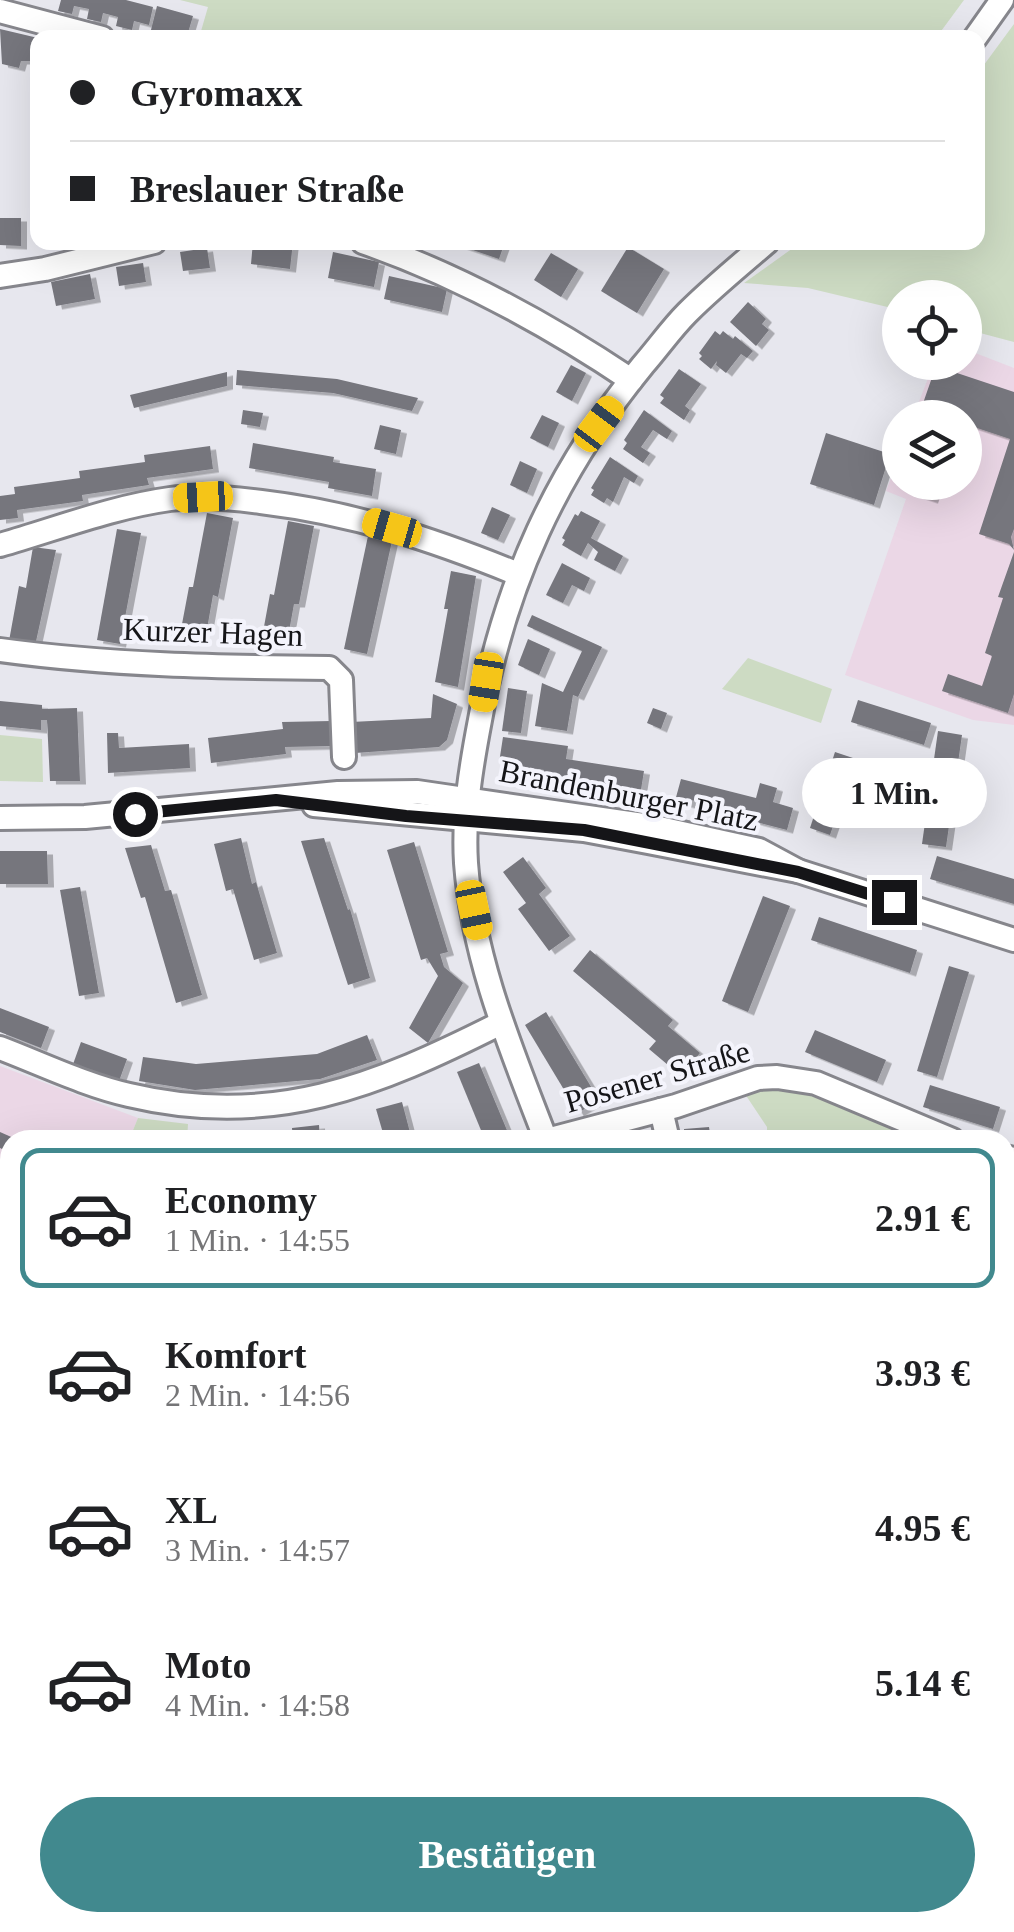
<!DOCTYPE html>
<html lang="de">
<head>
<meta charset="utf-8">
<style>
  :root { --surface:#fff; --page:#f6f6f6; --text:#202124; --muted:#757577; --line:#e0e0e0; --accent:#41898e }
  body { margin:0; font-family:Georgia,serif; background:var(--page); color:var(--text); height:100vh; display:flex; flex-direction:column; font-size:38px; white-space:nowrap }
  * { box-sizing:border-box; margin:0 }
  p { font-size:32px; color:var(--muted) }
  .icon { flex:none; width:55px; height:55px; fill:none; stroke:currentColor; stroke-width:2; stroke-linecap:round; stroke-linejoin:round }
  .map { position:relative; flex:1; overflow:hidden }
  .side { position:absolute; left:0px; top:1130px; width:1015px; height:802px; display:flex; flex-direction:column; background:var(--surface); border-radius:30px 30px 0 0; box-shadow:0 10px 40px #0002 }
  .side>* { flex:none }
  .top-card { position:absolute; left:30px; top:30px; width:955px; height:220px; border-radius:20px; box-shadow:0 10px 40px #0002; display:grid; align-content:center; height:220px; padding:0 40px; background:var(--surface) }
  .fabs { position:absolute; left:882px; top:280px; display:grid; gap:20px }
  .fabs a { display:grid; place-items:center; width:100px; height:100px; border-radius:50%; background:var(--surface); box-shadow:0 10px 40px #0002; font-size:50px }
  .end { position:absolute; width:45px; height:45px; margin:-22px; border:12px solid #151518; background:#fff; box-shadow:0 0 0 5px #fff }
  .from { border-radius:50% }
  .bubble { position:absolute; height:70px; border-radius:35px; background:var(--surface); box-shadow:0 10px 40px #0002; font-size:32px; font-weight:600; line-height:70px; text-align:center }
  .car { position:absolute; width:30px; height:60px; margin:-30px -15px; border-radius:12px; box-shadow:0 0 8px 2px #0007; background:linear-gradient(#f5c518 24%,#345 0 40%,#f5c518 0 76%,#345 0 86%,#f5c518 0) }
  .top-card b { display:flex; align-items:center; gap:35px; height:95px; font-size:38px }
  .top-card b+b { border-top:2px solid var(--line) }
  .top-card i { width:25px; height:25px; background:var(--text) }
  ul { padding:18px 0 0; list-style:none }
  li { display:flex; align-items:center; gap:30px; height:140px; margin:0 20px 15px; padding:0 20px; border:5px solid transparent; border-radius:20px }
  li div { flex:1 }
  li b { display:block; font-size:38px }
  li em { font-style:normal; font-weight:600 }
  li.selected { border-color:var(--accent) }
  li>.icon { width:90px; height:90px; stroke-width:1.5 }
  .action { display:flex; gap:20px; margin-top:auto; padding:20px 40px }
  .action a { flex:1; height:115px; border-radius:60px; background:var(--accent); color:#fff; font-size:40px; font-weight:600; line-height:115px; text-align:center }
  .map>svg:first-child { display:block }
</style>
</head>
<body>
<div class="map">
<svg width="1014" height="1932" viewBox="0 0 1014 1932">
  <defs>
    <filter id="shadow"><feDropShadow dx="6" dy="3.5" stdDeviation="0" flood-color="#0004"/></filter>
  </defs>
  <rect width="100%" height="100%" fill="#e7e7ee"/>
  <g fill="#ebd7e6">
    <polygon points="965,349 1014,368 1014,725 973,720 845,675 906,499 886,491 900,454 900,482 965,482 965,418 913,417 934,363 965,362"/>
    <polygon points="0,1066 138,1118 129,1140 10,1140 10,1317 0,1318"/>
  </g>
  <g fill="#cddbc3">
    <polygon points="180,0 964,0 936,38 199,38 208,7"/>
    <polygon points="1014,24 1014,342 965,329 965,298 900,298 900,310 808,288 744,283 800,243 978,242 978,73"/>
    <polygon points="748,658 832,689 821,723 722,689"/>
    <polygon points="0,735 42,739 43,782 0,781"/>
    <polygon points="766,1065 810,1068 926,1119 991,1140 767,1140 767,1127 731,1073"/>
    <polygon points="138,1118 188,1124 187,1140 129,1140"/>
    <polygon points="1005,1144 1014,1146 1014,1284 1005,1288"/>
    <polygon points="1005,1334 1014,1355 1014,1932 974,1932 976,1923 1005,1922"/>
    <polygon points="80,1922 755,1922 787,1932 79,1932"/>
  </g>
  <g fill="#76767d" filter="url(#shadow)">
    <polygon points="61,0 126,0 153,7 149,25 134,21 132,30 116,26 118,17 103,13 101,22 87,19 89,9 74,6 72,14 58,11"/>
    <polygon points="157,6 193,16 187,36 172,32 171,36 151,30"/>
    <polygon points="0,29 38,38 38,61 21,61 19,68 2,64"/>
    <polygon points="0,218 21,218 21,246 0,245"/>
    <polygon points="253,242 293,242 290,269 251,264"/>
    <polygon points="462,242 505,242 499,259 461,246"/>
    <polygon points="628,247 664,269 637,313 601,291"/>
    <polygon points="207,248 210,268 183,271 180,252"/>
    <polygon points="333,252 379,262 374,287 328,278"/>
    <polygon points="551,253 578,269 561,297 534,280"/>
    <polygon points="143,263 146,282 119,286 116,267"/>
    <polygon points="90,274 95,299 56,306 51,282"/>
    <polygon points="389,276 447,289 442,312 384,299"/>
    <polygon points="748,302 766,319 762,324 769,330 756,346 730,322"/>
    <polygon points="715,331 720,335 723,331 733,339 735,336 753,351 747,358 741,354 726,373 716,365 717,361 711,369 699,359 702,356 699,353"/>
    <polygon points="571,365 586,373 572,401 556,392"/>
    <polygon points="936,366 1014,392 1014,529 1011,537 1014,550 1009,544 979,534 1010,439 965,424 965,418 928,418 930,412 921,409"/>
    <polygon points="679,369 701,384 685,406 690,410 684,420 660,403 664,398 660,395"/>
    <polygon points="237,370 337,379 418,398 412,411 333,393 236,385"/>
    <polygon points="227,372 227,386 134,408 130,395"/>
    <polygon points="243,410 263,413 260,427 241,424"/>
    <polygon points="644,410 672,431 667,439 653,430 641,447 650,453 643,463 623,449 627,443 624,440"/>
    <polygon points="542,415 559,423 548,447 530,438"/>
    <polygon points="380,425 401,430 396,454 374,449"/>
    <polygon points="826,433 890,454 874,505 810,484"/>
    <polygon points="253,443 334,457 333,462 376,469 372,496 328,488 329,482 249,468"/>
    <polygon points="210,446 213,469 147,478 149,485 82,495 83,501 17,510 18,518 0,520 0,496 15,494 14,487 80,478 79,471 145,462 144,455"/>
    <polygon points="610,457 638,476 634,483 624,477 613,502 607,498 604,503 591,495 594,490 591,488"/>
    <polygon points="520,461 537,469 527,493 510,485"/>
    <polygon points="906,482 938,482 932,500 914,494 916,490 905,486"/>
    <polygon points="492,507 510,515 498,540 481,533"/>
    <polygon points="581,511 600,521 591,538 623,556 615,571 594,560 598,552 588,543 581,556 562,545 565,540 562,538 575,514 578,516"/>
    <polygon points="207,513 233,518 218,597 213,595 207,629 182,624 189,587 193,587"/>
    <polygon points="288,521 314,526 299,604 294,604 288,637 263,632 270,594 274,595"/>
    <polygon points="117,529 141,533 120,644 97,640"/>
    <polygon points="368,536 392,541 367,654 344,649"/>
    <polygon points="33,547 56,550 35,646 9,641 19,586 26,588"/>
    <polygon points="1014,552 1014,694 1008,713 942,691 948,674 982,686 992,656 985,653 1003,598 998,597"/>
    <polygon points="562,563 590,578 584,591 572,585 563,603 546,595"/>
    <polygon points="451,571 476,576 458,687 435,682 448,609 444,609"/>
    <polygon points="532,615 602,647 578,697 573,695 567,731 535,726 542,683 563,692 582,651 527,626"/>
    <polygon points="528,639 550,649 539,675 518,665"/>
    <polygon points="508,688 527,691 521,733 502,731"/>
    <polygon points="433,694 457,704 447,740 439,747 355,753 351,722 431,718"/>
    <polygon points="858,700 931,723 924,745 851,722"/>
    <polygon points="0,701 42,705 42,709 77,708 80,781 50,781 47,720 41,720 41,730 0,726"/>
    <polygon points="653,708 667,713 661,729 647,723"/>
    <polygon points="331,721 332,746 285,747 286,754 211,763 208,738 283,729 282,722"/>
    <polygon points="938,731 962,735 946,847 922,844"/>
    <polygon points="107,733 118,733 119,748 189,744 190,768 108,773"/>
    <polygon points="503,737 568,746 566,759 644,771 640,796 542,781 544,770 499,763"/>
    <polygon points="835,752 856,759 830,835 810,828"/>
    <polygon points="681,779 756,798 760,783 777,788 773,802 793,808 787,830 695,806 696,801 690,800 689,805 675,801"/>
    <polygon points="241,838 252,884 256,882 277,953 254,960 233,889 226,891 214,844"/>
    <polygon points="324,838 348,910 350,909 370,978 348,985 301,841"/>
    <polygon points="414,842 448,952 440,954 444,967 463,983 428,1043 409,1028 438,976 427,958 421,960 387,850"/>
    <polygon points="151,845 165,891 171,890 202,995 176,1003 145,897 141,898 125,848"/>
    <polygon points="0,851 47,851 48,884 0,884"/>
    <polygon points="937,856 1014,879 1014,904 930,879"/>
    <polygon points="523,857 546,888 539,894 570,936 549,951 518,909 526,903 503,872"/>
    <polygon points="80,887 99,993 79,996 60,890"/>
    <polygon points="763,896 790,906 748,1012 722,1001"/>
    <polygon points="819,917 917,950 910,973 811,940"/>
    <polygon points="590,950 673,1020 668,1026 700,1053 681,1076 649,1049 656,1041 573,971"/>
    <polygon points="949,966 969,972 937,1077 917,1071"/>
    <polygon points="0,1008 49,1027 41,1048 0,1032"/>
    <polygon points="546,1012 599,1100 578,1113 525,1025"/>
    <polygon points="815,1030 886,1060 877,1082 805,1052"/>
    <polygon points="367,1035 377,1060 320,1079 195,1090 139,1081 143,1057 196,1064 317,1054"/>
    <polygon points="81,1042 127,1059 118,1084 72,1067"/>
    <polygon points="479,1063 511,1140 485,1140 457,1072"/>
    <polygon points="930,1085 1000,1107 993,1129 923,1107"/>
    <polygon points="402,1102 412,1140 385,1140 376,1109"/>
    <polygon points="319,1125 320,1140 293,1140 292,1128"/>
    <polygon points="709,1127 711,1140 684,1140 684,1129"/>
    <polygon points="213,1130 239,1131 238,1140 213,1140"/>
    <polygon points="0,1132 18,1140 10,1140 10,1153 0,1148"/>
    <polygon points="0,1238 10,1242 10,1275 5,1287 0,1284"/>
    <polygon points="0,1410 10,1417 10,1445 0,1438"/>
    <polygon points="10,1530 10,1558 0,1552"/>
    <polygon points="3,1623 10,1628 10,1656 0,1649"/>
  </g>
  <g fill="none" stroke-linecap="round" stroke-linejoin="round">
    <g stroke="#86868c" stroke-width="28">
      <g id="minor">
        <polyline points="0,11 102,38"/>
        <polyline points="975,38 1002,0"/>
        <path d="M363,242C460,276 546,323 631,380"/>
        <polyline points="0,276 45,269 154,242"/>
        <path d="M0,545C56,529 112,507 170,499C200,495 231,498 261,502C353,513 432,539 518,574"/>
        <path d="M0,650C109,665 219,667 329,668L341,680L344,757"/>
        <polyline points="314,805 584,830 648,842 798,871 1014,940"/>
        <polyline points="0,818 85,817 338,793 417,792 650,826 759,850 798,871"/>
        <path d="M0,1048C42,1064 85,1085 129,1095C272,1129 376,1086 501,1023"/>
        <polyline points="661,1110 668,1140"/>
        <path d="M546,1140C512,1051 473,960 466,863C463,815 471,767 480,720C504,585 556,471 643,365C658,348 671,329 687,313C712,288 740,265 767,242"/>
        <polyline points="547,1140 676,1106 758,1078 777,1077 816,1083 952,1140"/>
        <polyline points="1005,1157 1014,1159"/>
        <polyline points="0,1466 10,1468"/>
        <polyline points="0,1587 10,1588"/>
        <polyline points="0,1706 10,1707"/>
        <polyline points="801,1922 832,1932"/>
      </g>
    </g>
    <use href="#minor" stroke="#fff" stroke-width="22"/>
  </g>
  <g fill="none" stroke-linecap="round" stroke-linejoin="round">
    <polyline stroke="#151518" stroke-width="12" points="135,814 276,800 406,816 584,830 798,872 894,902"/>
  </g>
  <g text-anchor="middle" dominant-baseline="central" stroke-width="8" stroke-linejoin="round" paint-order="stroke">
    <g font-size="32" fill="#151518" stroke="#f4f4fc">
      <text transform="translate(213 632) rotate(2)">Kurzer Hagen</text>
      <text transform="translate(629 795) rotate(11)">Brandenburger Platz</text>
      <text transform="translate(657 1076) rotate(-16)">Posener Straße</text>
    </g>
  </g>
</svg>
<div class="fabs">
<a><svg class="icon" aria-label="locate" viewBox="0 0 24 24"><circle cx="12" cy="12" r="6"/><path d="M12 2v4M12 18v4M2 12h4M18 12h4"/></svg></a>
<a><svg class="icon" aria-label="layers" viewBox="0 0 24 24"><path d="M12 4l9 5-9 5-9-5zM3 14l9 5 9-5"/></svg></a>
</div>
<i class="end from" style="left:135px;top:814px"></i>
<i class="end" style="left:894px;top:902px"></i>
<div class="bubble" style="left:802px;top:758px;width:185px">1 Min.</div>
<i class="car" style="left:599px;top:424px;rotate:37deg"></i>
<i class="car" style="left:203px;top:497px;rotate:267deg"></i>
<i class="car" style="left:392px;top:528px;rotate:286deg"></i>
<i class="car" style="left:486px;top:682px;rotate:189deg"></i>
<i class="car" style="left:474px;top:910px;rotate:168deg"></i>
<div class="top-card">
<b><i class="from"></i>Gyromaxx</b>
<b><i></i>Breslauer Straße</b>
</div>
<section class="side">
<ul>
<li class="selected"><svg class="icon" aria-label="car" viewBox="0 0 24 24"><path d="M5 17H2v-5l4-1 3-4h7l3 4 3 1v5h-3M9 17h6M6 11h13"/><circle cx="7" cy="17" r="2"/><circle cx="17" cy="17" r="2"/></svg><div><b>Economy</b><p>1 Min. · 14:55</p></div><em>2.91 €</em></li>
<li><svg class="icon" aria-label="car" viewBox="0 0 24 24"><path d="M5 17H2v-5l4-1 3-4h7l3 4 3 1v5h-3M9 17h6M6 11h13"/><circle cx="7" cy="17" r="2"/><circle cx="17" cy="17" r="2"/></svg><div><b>Komfort</b><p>2 Min. · 14:56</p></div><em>3.93 €</em></li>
<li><svg class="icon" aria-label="car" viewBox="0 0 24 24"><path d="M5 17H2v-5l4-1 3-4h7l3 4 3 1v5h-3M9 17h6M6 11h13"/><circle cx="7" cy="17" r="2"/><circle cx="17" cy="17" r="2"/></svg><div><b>XL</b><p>3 Min. · 14:57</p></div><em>4.95 €</em></li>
<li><svg class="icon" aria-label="car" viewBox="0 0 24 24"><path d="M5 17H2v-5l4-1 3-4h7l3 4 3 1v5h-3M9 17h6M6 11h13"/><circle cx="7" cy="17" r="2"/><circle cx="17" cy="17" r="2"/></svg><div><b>Moto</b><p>4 Min. · 14:58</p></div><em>5.14 €</em></li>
</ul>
<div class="action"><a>Bestätigen</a></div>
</section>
</div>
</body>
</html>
